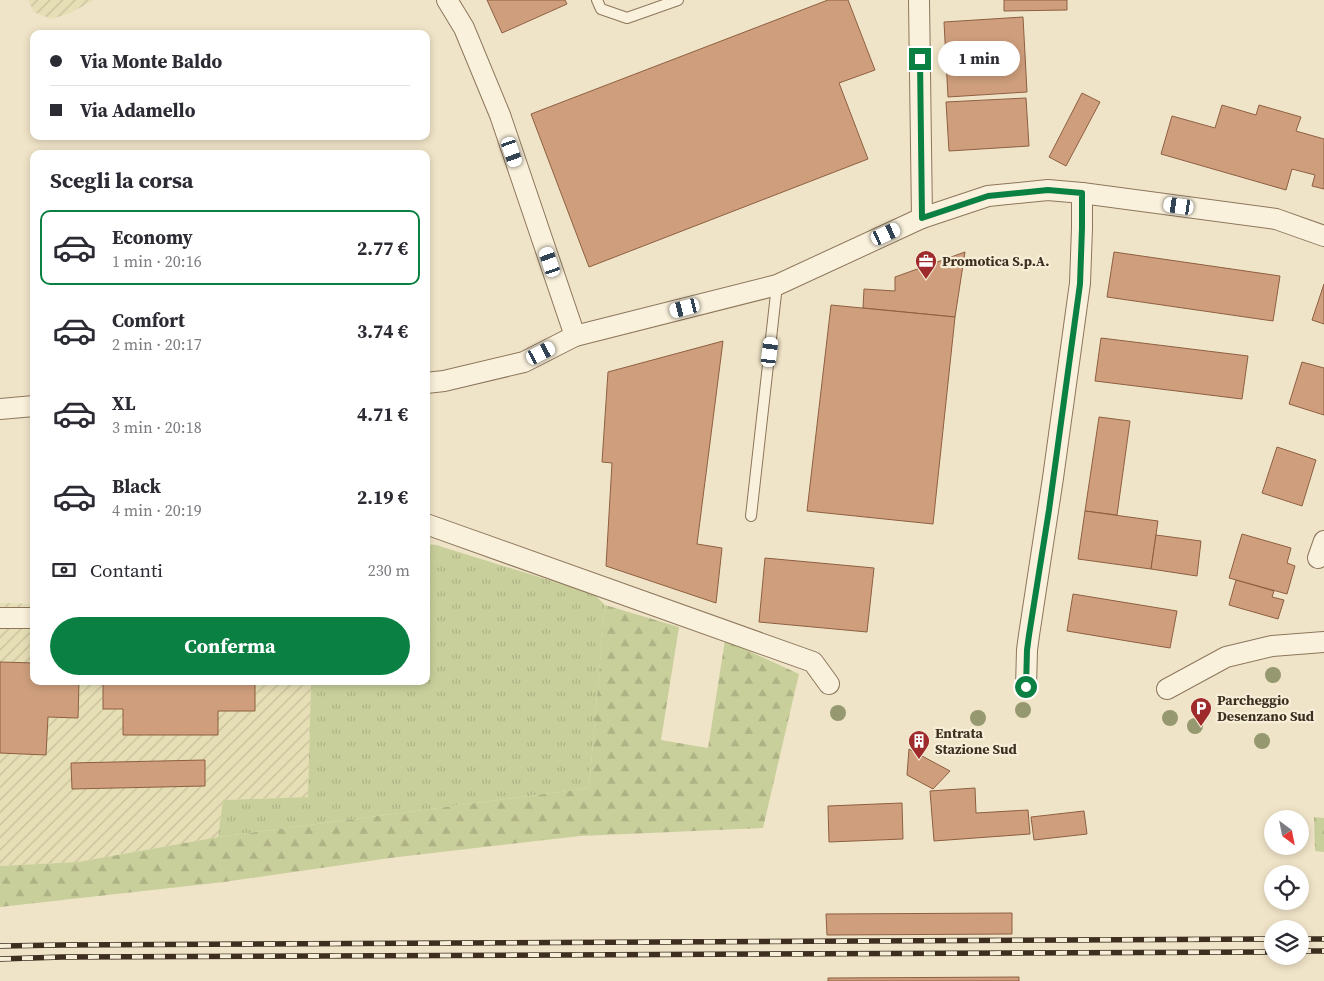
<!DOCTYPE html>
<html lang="it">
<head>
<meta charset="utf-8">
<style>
  :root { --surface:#fff; --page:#f2f2f3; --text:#2b2b33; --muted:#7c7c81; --line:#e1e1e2; --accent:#0b8043 }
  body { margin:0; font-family:"Source Serif 4",serif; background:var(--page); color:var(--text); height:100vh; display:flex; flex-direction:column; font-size:19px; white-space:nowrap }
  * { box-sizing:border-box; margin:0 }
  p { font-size:16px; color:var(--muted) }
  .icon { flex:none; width:28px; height:28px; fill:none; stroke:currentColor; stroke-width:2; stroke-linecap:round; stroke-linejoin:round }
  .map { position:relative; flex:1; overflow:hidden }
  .sheet { position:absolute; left:30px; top:150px; width:400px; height:535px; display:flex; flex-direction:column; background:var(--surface); border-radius:10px; box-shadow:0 2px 8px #0003 }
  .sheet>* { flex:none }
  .hud { position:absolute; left:30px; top:30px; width:400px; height:110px; border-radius:10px; box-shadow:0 2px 8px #0003; display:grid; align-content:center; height:110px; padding:0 20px; background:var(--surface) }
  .needle { width:32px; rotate:148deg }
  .controls { position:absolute; left:1264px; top:810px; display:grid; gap:10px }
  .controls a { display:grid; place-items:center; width:45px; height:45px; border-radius:50%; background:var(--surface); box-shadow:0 2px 8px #0003; font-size:25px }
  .end { position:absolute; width:22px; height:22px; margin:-11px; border:6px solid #0b8043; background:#fff; box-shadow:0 0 0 2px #fff }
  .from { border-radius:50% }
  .bubble { position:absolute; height:35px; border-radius:18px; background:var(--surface); box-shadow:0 2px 8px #0003; font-size:16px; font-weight:700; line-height:35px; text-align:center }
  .car { position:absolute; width:15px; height:30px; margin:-15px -8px; border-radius:6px; box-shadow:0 0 4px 1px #0007; background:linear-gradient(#fff 24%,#345 0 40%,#fff 0 76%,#345 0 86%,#fff 0) }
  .hud b { display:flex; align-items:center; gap:18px; height:48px; font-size:19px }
  .hud b+b { border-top:1px solid var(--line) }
  .hud i { width:12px; height:12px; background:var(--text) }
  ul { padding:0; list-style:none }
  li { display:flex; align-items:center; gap:15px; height:75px; margin:0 10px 8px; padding:0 10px; border:2px solid transparent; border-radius:10px }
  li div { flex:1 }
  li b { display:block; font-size:19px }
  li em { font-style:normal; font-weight:700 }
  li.on { border-color:var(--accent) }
  li>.icon { width:45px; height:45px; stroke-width:1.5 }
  h2 { padding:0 20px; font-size:22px; line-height:60px }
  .pay { display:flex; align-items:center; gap:12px; height:55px; padding:0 20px; font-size:19px }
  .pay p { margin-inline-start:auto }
  .action { display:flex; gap:10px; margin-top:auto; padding:10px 20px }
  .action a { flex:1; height:58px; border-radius:30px; background:var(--accent); color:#fff; font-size:20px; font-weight:700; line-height:58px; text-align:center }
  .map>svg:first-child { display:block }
</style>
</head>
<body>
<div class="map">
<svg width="1324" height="981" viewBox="0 0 1324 981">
  <defs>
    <pattern id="farmland-furrows" width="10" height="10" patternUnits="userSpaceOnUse" patternTransform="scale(1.25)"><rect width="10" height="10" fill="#e6deb5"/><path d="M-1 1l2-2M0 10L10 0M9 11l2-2" fill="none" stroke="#c6bf9b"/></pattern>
    <pattern id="grass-tufts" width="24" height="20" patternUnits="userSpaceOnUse" patternTransform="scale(1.25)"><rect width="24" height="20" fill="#c9cf9b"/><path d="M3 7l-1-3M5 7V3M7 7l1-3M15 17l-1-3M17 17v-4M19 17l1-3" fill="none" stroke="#aeb285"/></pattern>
    <pattern id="forest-firs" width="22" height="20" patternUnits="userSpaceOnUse" patternTransform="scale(1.25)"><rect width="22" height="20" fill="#c9cf9b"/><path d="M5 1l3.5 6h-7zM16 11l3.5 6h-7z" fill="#aeb285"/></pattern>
  </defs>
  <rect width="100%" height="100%" fill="#f0e4c8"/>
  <g fill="url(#farmland-furrows)">
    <polygon points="28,0 94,0 68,14 51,19 34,12"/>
    <polygon points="0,603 34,604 34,681 311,681 308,797 223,800 218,837 78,862 0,866"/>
  </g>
  <polygon fill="url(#grass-tufts)" points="426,544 436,545 594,594 605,605 589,788 218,837 223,800 308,797 311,681 426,681"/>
  <g fill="url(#forest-firs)">
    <polygon points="605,605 679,627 661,740 708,748 725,640 799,674 763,828 580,836 390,858 224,882 0,907 0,866 78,862 218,837 589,788"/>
    <polygon points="1314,817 1324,818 1324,852 1315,851"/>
  </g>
  <g fill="#cf9f7d" stroke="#8d5f41">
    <polygon points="487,0 565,0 567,4 502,33"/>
    <polygon points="828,0 848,0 875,70 839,83 868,159 589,267 531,114"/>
    <polygon points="1004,0 1067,0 1067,10 1004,11"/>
    <polygon points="1023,17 1027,92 948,97 944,22"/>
    <polygon points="1082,93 1100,102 1066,166 1049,157"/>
    <polygon points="1026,98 1029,146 949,151 946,102"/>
    <polygon points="1222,105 1256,115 1259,105 1301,117 1296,131 1324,139 1324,189 1312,186 1315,175 1292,169 1286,190 1161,154 1172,116 1215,128"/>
    <polygon points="965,252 955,317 863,308 864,289 895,291 895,277"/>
    <polygon points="1114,252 1280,276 1273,321 1107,297"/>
    <polygon points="1324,284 1324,324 1312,320"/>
    <polygon points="831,305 955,317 933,524 807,511"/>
    <polygon points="1101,338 1248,356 1242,399 1095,381"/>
    <polygon points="723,341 697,544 722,548 716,603 606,566 612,463 602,462 608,372"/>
    <polygon points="1302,362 1324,368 1324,415 1289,404"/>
    <polygon points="1099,417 1130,421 1117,515 1085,511"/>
    <polygon points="1277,447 1316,460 1302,506 1262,493"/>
    <polygon points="1085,511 1158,521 1151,569 1078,559"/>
    <polygon points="1242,534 1291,548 1287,563 1295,566 1287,594 1229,578"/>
    <polygon points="1156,535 1201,541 1197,576 1151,569"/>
    <polygon points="765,558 874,568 867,632 759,622"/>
    <polygon points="1236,580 1274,591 1272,597 1284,600 1278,619 1229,605"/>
    <polygon points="1073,594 1177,611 1170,648 1067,631"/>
    <polygon points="0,662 34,663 34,681 79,681 78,718 48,717 46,755 0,753"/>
    <polygon points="103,681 255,681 255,711 218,711 218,735 123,735 123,709 103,709"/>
    <polygon points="909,749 950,771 933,789 907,775"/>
    <polygon points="205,760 205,786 72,789 71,763"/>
    <polygon points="975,788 976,813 1028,810 1030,834 934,841 930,791"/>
    <polygon points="902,803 903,839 829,842 828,806"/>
    <polygon points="1084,811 1087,834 1034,840 1031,817"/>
    <polygon points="1012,913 1012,934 827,935 826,914"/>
    <polygon points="1019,977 1019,981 828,981 828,978"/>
  </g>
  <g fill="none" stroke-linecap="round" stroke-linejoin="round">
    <g stroke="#8d765c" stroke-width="12">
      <g id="lane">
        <polyline points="597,0 601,9 627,18 678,0"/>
        <polyline points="751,516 777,285"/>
      </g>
    </g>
    <g stroke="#8d765c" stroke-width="22">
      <g id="street">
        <polyline points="447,0 464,28 500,115 575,336"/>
        <polyline points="919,0 922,218"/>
        <polyline points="426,383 444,381 524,362 575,336 777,285 922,218 988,196 1048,190 1082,193 1276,219 1324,236"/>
        <polyline points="0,409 34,406"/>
        <polyline points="426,524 813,662 829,684"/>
        <polyline points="1318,558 1324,541"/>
        <polyline points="0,618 34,618"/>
        <polyline points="1026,687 1027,650 1029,635 1053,478 1080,283 1082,228 1082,193"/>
        <polyline points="1167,689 1226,657 1272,646 1324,642"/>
      </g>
    </g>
    <use href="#lane" stroke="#faf1dc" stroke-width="10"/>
    <use href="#street" stroke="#faf1dc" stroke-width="20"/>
    <g stroke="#3d2e20" stroke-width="5.5">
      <g id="rail">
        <polyline points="1300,939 1324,939"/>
        <polyline points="0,946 62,945 1272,939"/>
        <polyline points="1300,951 1324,951"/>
        <polyline points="0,959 62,957 1272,952"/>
      </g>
    </g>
    <use href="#rail" stroke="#f7eed8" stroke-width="4" stroke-dasharray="11" stroke-linecap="butt"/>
  </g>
  <g fill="#96986f">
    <circle cx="1273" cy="675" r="8"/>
    <circle cx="1023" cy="710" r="8"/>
    <circle cx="838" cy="713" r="8"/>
    <circle cx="978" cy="718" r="8"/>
    <circle cx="1170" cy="718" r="8"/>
    <circle cx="1195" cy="726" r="8"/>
    <circle cx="1262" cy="741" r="8"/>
  </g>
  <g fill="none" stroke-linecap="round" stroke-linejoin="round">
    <polyline stroke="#0b8043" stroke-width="6" points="920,59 922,218 988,196 1048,190 1082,193 1082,228 1080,284 1049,510 1029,635 1027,650 1026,687"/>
  </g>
  <defs>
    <g id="office-pin" transform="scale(1.125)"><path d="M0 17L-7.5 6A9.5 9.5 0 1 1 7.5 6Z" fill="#9e2a2b" stroke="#f7eed8"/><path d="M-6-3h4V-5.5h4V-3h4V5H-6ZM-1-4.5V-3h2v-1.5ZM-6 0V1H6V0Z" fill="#fff"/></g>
    <g id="parking-pin" transform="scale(1.125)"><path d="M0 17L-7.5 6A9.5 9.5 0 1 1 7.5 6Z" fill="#9e2a2b" stroke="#f7eed8"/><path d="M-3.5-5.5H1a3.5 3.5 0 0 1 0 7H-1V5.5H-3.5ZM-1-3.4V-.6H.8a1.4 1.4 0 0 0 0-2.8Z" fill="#fff"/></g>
    <g id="building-pin" transform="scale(1.125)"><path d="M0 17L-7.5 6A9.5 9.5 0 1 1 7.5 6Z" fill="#9e2a2b" stroke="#f7eed8"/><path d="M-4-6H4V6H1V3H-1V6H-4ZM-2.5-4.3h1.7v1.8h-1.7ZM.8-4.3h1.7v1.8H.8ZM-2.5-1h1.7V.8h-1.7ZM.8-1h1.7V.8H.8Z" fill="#fff"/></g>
  </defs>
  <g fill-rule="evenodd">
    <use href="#office-pin" x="926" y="261"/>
    <use href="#parking-pin" x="1201" y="708"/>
    <use href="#building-pin" x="919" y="741"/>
  </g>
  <g text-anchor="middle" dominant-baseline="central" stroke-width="4.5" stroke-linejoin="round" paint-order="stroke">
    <g font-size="14" font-weight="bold" fill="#3d2e20" stroke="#f7eed8" text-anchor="start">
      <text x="942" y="261">Promotica S.p.A.</text>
      <text x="1217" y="700">Parcheggio<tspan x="1217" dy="16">Desenzano Sud</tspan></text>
      <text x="935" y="733">Entrata<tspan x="935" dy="16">Stazione Sud</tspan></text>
    </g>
  </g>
</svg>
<div class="controls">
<a><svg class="needle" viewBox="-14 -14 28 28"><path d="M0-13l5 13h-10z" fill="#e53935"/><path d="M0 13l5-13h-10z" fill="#7c7c81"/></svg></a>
<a><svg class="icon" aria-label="locate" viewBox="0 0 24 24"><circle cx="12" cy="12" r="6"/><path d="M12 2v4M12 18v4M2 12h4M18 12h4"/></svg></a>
<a><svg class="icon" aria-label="layers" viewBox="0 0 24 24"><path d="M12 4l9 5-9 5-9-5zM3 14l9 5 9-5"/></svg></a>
</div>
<i class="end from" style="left:1026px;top:687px"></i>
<i class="end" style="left:920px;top:59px"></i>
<div class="bubble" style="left:938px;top:41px;width:82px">1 min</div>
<i class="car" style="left:512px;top:152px;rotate:161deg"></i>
<i class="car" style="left:1179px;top:206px;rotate:278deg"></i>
<i class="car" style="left:886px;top:234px;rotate:65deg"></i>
<i class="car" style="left:550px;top:262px;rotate:341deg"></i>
<i class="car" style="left:685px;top:308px;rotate:256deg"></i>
<i class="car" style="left:770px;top:352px;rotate:7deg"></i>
<i class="car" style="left:541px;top:353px;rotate:63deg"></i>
<div class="hud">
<b><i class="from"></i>Via Monte Baldo</b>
<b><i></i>Via Adamello</b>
</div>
<section class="sheet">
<h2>Scegli la corsa</h2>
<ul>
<li class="on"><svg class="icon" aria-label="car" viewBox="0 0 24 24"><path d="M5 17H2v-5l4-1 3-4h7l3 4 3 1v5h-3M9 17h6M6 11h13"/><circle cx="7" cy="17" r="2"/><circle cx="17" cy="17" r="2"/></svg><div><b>Economy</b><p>1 min · 20:16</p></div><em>2.77 €</em></li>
<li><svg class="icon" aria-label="car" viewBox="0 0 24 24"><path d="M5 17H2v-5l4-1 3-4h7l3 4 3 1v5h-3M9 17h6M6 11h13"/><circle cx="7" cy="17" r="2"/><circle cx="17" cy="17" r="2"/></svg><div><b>Comfort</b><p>2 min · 20:17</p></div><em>3.74 €</em></li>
<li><svg class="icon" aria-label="car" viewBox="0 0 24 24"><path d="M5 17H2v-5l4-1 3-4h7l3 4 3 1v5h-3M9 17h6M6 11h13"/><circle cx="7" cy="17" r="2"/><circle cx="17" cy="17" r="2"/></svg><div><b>XL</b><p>3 min · 20:18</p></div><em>4.71 €</em></li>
<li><svg class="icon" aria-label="car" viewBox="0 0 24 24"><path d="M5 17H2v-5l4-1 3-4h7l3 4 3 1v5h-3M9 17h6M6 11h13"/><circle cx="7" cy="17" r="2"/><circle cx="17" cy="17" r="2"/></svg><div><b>Black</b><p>4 min · 20:19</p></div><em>2.19 €</em></li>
</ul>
<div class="pay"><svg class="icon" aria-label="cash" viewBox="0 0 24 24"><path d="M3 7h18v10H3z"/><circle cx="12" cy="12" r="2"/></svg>Contanti<p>230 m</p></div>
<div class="action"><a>Conferma</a></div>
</section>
</div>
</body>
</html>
